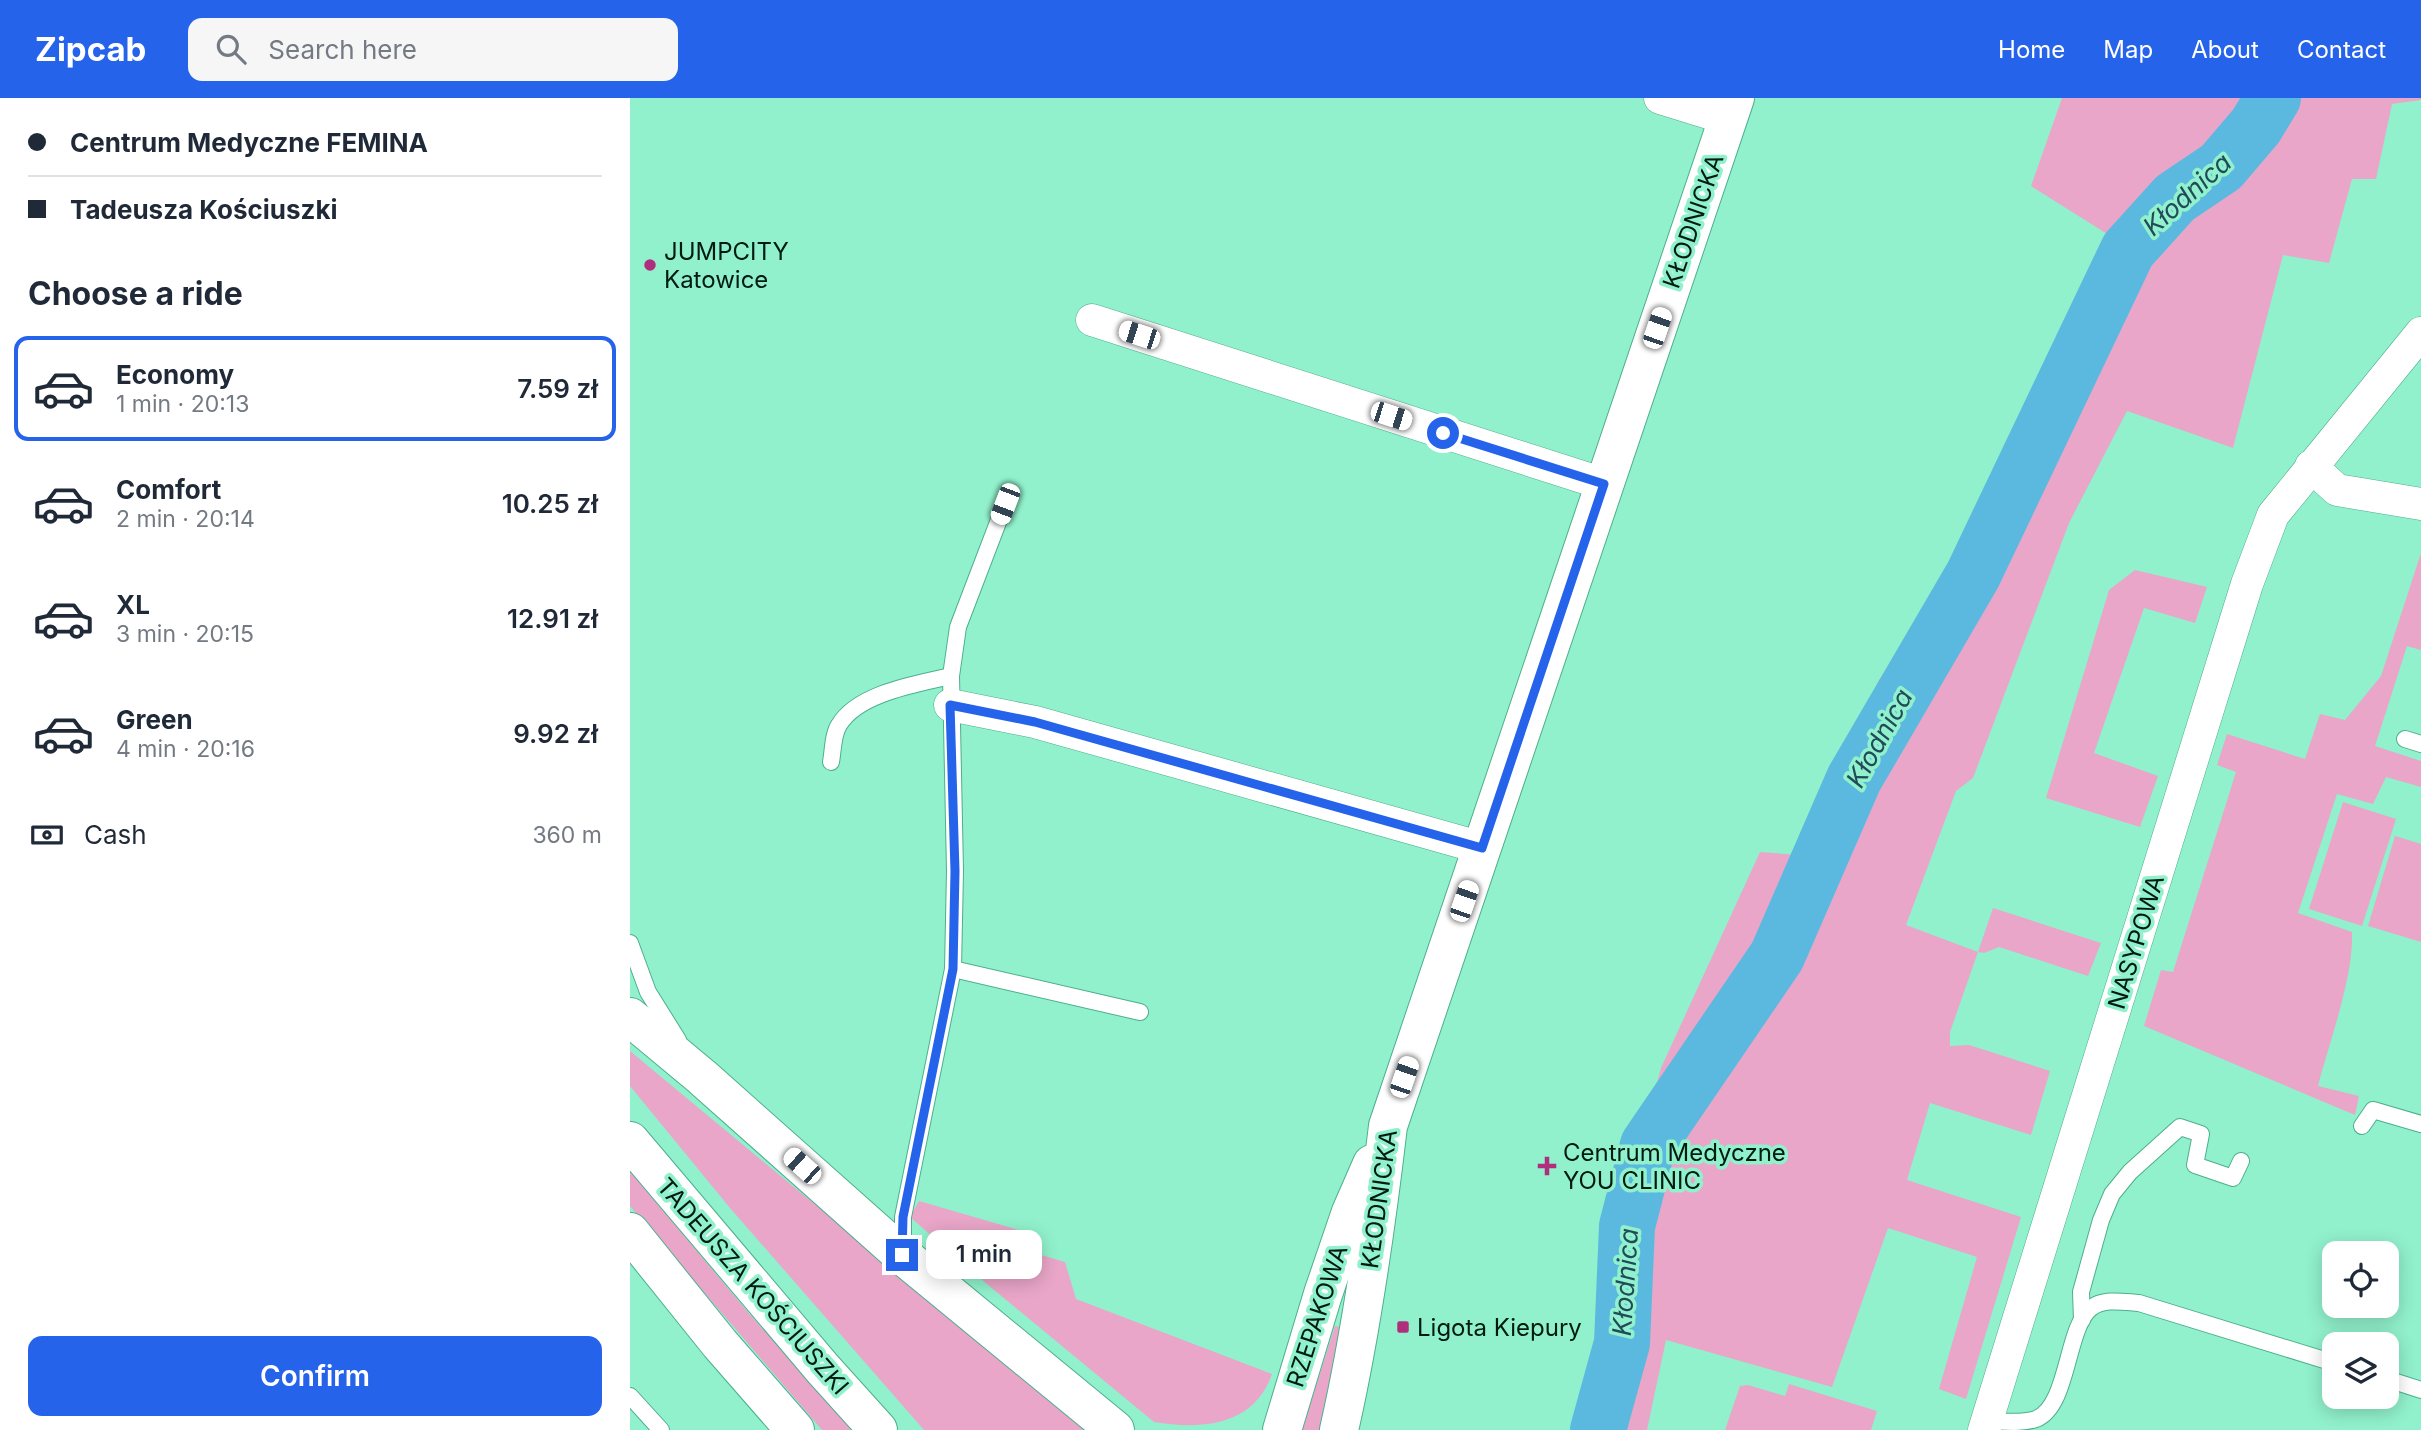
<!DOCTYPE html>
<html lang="en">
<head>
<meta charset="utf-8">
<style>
  :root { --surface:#fff; --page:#f6f6f7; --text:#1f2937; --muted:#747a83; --line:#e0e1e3; --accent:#2563eb }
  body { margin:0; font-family:Inter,sans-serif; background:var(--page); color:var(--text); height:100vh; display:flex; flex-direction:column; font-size:26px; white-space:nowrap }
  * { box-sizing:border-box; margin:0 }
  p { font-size:23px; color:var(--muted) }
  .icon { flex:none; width:38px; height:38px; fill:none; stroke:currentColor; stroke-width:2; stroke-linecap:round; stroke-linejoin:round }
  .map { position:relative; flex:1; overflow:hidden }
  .sheet { display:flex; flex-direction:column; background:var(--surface); width:630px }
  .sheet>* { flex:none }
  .hud { display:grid; align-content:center; height:154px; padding:0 28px; background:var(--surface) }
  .fabs { position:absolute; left:1692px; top:1143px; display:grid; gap:14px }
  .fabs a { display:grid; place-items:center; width:77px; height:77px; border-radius:14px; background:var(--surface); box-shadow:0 4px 18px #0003; font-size:35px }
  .end { position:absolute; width:32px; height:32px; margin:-16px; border:9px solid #2563eb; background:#fff; box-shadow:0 0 0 4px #fff }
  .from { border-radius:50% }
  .bubble { position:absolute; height:49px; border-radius:14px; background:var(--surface); box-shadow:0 4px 18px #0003; font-size:23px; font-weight:600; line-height:49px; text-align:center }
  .car { position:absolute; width:21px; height:42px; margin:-21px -10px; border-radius:9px; box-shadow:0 0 5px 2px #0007; background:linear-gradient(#fff 24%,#345 0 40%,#fff 0 76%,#345 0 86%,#fff 0) }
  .hud b { display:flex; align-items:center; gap:24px; height:66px; font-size:26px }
  .hud b+b { border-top:2px solid var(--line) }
  .hud i { width:18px; height:18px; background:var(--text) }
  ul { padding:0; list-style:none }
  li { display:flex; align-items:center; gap:21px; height:105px; margin:0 14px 10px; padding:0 14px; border:4px solid transparent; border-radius:14px }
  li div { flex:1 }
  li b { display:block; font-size:26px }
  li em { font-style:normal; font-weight:600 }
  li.active { border-color:var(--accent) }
  li>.icon { width:63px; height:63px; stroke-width:1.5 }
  h2 { padding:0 28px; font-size:32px; line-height:84px }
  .pay { display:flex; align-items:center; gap:18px; height:77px; padding:0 28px; font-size:26px }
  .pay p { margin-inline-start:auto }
  .action { display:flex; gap:14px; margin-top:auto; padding:14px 28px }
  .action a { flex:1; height:80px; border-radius:14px; background:var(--accent); color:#fff; font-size:28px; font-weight:600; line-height:80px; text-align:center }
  header { display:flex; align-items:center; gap:42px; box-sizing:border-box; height:98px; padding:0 35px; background:var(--accent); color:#fff }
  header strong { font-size:33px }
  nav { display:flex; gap:38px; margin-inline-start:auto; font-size:24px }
  .search { width:490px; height:63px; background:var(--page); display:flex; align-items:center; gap:18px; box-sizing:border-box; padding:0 24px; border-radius:14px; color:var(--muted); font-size:26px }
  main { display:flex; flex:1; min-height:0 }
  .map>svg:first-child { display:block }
</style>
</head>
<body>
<header>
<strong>Zipcab</strong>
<div class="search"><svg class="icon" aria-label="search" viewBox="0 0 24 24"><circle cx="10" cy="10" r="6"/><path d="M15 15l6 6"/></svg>Search here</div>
<nav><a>Home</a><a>Map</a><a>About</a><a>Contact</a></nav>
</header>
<main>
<section class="sheet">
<div class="hud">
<b><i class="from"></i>Centrum Medyczne FEMINA</b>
<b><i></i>Tadeusza Kościuszki</b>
</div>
<h2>Choose a ride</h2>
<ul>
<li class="active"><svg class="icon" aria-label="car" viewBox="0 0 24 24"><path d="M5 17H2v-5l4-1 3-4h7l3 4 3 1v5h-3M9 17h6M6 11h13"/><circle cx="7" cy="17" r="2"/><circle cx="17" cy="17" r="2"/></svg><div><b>Economy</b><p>1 min · 20:13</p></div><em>7.59 zł</em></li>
<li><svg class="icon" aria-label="car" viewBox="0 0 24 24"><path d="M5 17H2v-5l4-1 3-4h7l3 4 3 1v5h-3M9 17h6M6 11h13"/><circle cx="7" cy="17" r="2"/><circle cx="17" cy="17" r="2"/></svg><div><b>Comfort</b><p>2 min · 20:14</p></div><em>10.25 zł</em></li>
<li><svg class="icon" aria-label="car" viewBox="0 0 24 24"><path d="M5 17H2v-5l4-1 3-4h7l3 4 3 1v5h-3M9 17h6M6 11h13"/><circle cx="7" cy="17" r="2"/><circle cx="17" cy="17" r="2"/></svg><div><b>XL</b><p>3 min · 20:15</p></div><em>12.91 zł</em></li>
<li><svg class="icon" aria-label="car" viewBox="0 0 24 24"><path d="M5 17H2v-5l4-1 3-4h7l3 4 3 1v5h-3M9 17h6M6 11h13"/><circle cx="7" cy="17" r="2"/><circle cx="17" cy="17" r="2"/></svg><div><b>Green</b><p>4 min · 20:16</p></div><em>9.92 zł</em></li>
</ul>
<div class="pay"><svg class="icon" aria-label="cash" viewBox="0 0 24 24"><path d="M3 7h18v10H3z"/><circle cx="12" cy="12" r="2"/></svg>Cash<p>360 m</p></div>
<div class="action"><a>Confirm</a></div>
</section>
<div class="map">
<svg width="1791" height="1332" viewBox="0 0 1791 1332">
  <rect width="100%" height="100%" fill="#91f1cc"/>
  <g fill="#e9a6c8">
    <polygon points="1432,0 1791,0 1791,2 1762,6 1746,81 1722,81 1699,165 1653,157 1603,350 1497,313 1439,425 1343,680 1326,693 1276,827 1348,854 1363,810 1471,845 1458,878 1369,849 1354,855 1348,854 1320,934 1320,948 1339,947 1420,973 1401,1037 1300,1005 1277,1082 1391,1119 1336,1301 1309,1291 1347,1159 1258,1130 1202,1289 1036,1242 1017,1332 945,1332 978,1225 991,1118 1031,970 1130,754 1167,757 1249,582 1348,435 1398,320 1428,271 1482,139 1401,88"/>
    <path d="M1791,455V552L1777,548L1745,648L1791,663V689L1756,679L1743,706L1707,696L1668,815L1722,834C1724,878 1699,945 1688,988L1729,998L1725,1017L1514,928L1531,872L1543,874L1606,674L1587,667L1597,636L1675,661L1690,616L1715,622L1751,578Z"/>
    <polygon points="1505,472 1577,489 1565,525 1514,510 1464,655 1528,678 1510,729 1416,700 1479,492"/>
    <polygon points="1713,704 1766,721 1732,828 1679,811"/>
    <polygon points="1765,738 1791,746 1791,844 1738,828"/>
    <polygon points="0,953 457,1332 294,1332 100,1110 0,988"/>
    <polygon points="0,1073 116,1212 222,1332 192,1332 0,1108"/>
    <path d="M289,1103L392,1133L404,1143L408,1156L435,1164L446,1201L642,1276C624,1328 572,1332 524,1324L358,1187L280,1119Z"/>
    <polygon points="705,1228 713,1230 691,1332 672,1332"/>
    <polygon points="1159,1286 1247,1313 1241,1332 1095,1332 1110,1288 1118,1287 1155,1298"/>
  </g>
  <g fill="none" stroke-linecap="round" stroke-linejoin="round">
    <polyline stroke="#5bb9e0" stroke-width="56" points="968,1332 992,1245 997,1128 1018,1047 1147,858 1224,681 1343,477 1498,152 1545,100 1591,69 1626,28 1643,0"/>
    <g stroke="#4daf8d" stroke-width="18">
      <g id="lane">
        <polyline points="1775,641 1791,646"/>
        <path d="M201,664C203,653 203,636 209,627C228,595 287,586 321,578"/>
        <polyline points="0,845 18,894 48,942"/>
        <polyline points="323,871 510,914"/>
        <polyline points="1732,1028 1743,1012 1791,1026"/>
        <polyline points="273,1151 273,1119 323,871 325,773 321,578 328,529 375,406"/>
        <polyline points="1452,1222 1451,1194 1471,1122 1482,1096 1500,1074 1550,1029 1571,1036 1565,1067 1603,1080 1611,1063"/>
        <polyline points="1757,1281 1791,1292"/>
        <polyline points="0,1298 31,1332"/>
        <path d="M1357,1323C1372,1323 1391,1326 1406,1321C1439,1308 1436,1229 1461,1210C1474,1200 1493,1204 1509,1205L1704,1265"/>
      </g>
    </g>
    <g stroke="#4daf8d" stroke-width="33">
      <g id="street">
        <polyline points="1030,0 1098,21"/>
        <polyline points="462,222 974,386"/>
        <polyline points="1681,368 1707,392 1791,406"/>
        <polyline points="320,607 405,624 852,750"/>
        <polyline points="1354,1332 1617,486 1643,417 1791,235"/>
      </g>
    </g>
    <g stroke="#4daf8d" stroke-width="40">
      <g id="secondary">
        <polyline points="0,919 72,979 272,1157 485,1332"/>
        <polyline points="0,1043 193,1271 248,1332"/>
        <polyline points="0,1134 90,1246 165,1332"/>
        <polyline points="652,1332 693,1196 721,1114 742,1066"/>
        <path d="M709,1332C732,1231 746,1130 758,1028L1105,0"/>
      </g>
    </g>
    <use href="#lane" stroke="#fff" stroke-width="16"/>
    <use href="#street" stroke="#fff" stroke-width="32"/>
    <use href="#secondary" stroke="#fff" stroke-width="38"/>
  </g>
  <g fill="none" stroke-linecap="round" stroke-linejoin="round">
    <polyline stroke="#2563eb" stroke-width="9" points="272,1157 273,1119 323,871 325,773 320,607 405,624 852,750 974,386 813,335"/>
  </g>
  <g fill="#af2f7d" stroke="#91f1cc" stroke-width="2.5">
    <circle cx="20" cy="167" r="7"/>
    <path d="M913.5 1057.5h7v7h7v7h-7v7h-7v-7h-7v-7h7z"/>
    <rect x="766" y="1222" width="14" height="14" rx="3.5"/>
  </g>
  <g text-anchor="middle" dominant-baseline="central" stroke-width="7" stroke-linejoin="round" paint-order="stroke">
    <g font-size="24" fill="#001b12" stroke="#91f1cc">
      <text transform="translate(1063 123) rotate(-71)">KŁODNICKA</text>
      <text transform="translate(1506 844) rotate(-73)">NASYPOWA</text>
      <text transform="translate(749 1101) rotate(-82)">KŁODNICKA</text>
      <text transform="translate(123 1188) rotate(49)">TADEUSZA KOŚCIUSZKI</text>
      <text transform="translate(687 1218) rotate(-72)">RZEPAKOWA</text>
    </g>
    <g font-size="24" fill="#001b12" stroke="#91f1cc" text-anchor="start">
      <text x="34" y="153">JUMPCITY<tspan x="34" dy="28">Katowice</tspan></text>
      <text x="933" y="1054">Centrum Medyczne<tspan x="933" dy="28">YOU CLINIC</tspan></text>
      <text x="787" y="1229">Ligota Kiepury</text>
    </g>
    <g font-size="26" font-style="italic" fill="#214a5b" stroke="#91f1cc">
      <text transform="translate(1557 96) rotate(-42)">Kłodnica</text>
      <text transform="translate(1249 640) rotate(-61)">Kłodnica</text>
      <text transform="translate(995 1184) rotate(-86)">Kłodnica</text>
    </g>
  </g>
</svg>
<div class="fabs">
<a><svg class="icon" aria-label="locate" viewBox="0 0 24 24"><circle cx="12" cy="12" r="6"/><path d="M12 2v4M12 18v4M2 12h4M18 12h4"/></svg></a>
<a><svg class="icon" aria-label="layers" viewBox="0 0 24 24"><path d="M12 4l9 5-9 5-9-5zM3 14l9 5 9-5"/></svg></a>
</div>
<i class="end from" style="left:813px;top:335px"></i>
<i class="end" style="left:272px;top:1157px"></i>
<div class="bubble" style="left:296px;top:1132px;width:116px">1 min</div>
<i class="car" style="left:1027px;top:230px;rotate:19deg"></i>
<i class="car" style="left:509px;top:237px;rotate:288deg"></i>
<i class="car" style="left:761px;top:318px;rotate:108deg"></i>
<i class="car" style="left:375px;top:406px;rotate:201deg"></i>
<i class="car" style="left:834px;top:803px;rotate:19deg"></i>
<i class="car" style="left:774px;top:979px;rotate:19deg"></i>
<i class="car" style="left:172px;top:1068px;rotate:312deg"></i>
</div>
</main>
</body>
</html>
